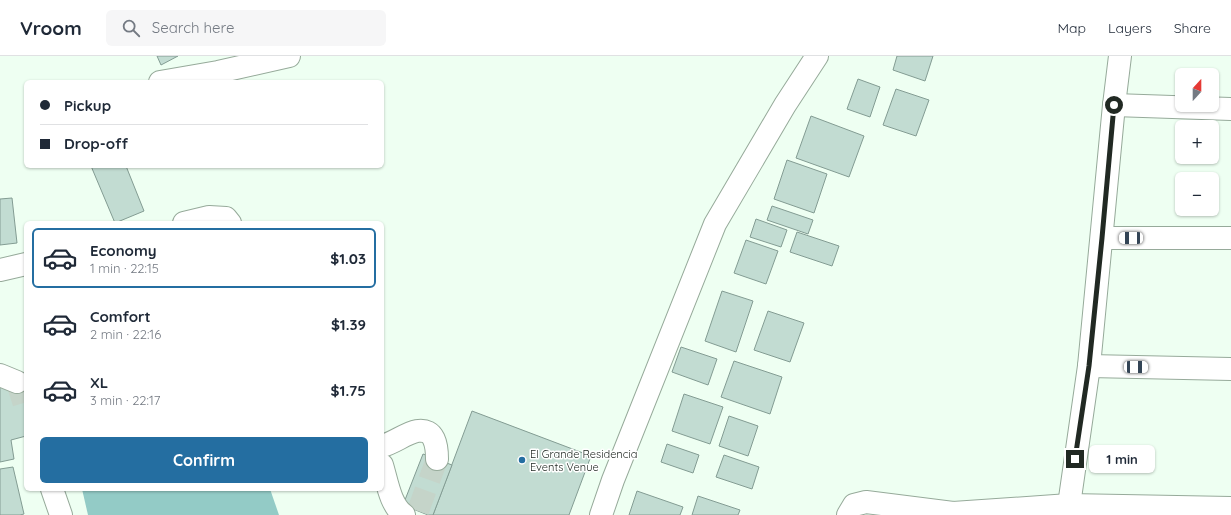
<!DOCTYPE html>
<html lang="en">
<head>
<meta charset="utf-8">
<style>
  :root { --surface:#fff; --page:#f6f6f7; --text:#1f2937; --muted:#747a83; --line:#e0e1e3; --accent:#246ea1 }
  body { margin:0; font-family:Quicksand,sans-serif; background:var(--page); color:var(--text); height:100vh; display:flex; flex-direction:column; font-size:15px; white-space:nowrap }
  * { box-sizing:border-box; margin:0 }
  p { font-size:13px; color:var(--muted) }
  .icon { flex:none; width:22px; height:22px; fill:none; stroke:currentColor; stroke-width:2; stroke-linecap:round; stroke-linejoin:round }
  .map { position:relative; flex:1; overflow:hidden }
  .drawer { position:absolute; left:24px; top:165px; width:360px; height:270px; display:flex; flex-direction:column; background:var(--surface); border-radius:6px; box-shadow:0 1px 3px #0004 }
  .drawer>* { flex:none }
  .banner { position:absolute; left:24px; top:24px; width:360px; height:88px; border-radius:6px; box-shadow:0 1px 3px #0004; display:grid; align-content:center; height:88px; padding:0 16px; background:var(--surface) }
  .needle { width:26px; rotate:21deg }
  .buttons { position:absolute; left:1175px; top:12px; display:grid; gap:8px }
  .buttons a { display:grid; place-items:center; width:44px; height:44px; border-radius:6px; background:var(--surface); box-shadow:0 1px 3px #0004; font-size:20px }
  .end { position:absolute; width:18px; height:18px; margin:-9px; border:5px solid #212923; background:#fff; box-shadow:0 0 0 2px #fff }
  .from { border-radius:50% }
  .bubble { position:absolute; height:28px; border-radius:6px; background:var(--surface); box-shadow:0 1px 3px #0004; font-size:13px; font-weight:800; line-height:28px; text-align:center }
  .car { position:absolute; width:12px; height:24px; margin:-12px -6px; border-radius:5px; box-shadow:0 0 3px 1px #0007; background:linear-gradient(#fff 24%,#345 0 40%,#fff 0 76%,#345 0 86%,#fff 0) }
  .banner b { display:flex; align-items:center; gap:14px; height:38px; font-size:15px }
  .banner b+b { border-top:1px solid var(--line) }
  .banner i { width:10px; height:10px; background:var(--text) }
  ul { padding:7px 0 0; list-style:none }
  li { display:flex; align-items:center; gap:12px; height:60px; margin:0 8px 6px; padding:0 8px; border:2px solid transparent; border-radius:6px }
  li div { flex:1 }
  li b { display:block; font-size:15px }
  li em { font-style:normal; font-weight:800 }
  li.active { border-color:var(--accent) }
  li>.icon { width:36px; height:36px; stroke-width:1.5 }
  .primary-button { display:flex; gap:8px; margin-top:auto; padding:8px 16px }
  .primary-button a { flex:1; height:46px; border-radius:6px; background:var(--accent); color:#fff; font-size:16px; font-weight:800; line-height:46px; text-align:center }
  header { display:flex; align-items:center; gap:24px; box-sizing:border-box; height:56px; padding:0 20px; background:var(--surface); border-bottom:1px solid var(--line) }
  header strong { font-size:19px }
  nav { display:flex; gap:22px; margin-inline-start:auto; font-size:14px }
  .search { width:280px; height:36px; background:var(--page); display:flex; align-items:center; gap:10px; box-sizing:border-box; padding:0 14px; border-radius:6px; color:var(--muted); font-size:15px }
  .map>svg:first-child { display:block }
</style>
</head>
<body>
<header>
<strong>Vroom</strong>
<div class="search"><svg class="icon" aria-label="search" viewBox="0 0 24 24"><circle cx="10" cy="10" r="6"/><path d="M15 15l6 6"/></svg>Search here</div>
<nav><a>Map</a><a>Layers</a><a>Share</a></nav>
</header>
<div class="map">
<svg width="1231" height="459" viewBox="0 0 1231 459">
  <rect width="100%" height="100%" fill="#eefff2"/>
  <polygon fill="#93cbc6" points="82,433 270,433 279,459 88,459"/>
  <g fill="#c2dcd2" stroke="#839c93">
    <polygon points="157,0 178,0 161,9"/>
    <polygon points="897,0 933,0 925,25 893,14"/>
    <polygon points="858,23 880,31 870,61 847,53"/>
    <polygon points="896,33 929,44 916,80 883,69"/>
    <polygon points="811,60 864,80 849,121 796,102"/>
    <polygon points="787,104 827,118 814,157 774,143"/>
    <polygon points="91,110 126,110 144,155 115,167"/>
    <polygon points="12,142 17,187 0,189 0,143"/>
    <polygon points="772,150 813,164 808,178 767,164"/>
    <polygon points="756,163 787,174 781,191 750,181"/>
    <polygon points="797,176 839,190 832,210 790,196"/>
    <polygon points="746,184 778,195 766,228 734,217"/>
    <polygon points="722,235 753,245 736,296 705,285"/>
    <polygon points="768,255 804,267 790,306 754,294"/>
    <polygon points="681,291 717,303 708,329 672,316"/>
    <polygon points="734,305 782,321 770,358 721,341"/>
    <polygon points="26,325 26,380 11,384 14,403 0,406 0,328"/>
    <polygon points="684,338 723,351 710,388 672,375"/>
    <polygon points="472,355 591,400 569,459 433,459"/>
    <polygon points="729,360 758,370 748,400 719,390"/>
    <polygon points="667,388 699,399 693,417 661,406"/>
    <polygon points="423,398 452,409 433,459 428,459 403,449"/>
    <polygon points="724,399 759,411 752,433 716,421"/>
    <polygon points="13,411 24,458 20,459 0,459 0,413"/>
    <polygon points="637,435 683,451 680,459 629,459"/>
    <polygon points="698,440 740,454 738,459 692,459"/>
  </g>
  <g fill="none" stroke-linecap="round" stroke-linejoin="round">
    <g stroke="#c5d4c9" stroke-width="22" stroke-dasharray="22 11" stroke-linecap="butt">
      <polyline points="17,326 26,355"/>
      <polyline points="418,455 437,403"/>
    </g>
    <g stroke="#96aa9a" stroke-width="24">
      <g id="minor">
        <polyline points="160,26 218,16 289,0"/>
        <polyline points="1114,49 1231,53"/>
        <polyline points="184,167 209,161 226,162 230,167"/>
        <polyline points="1102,182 1231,182"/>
        <polyline points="0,214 26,208"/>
        <polyline points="1089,310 1231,313"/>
        <polyline points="0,319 17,326"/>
        <path d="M382,390C394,387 406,377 417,375C435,372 437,390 437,403"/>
        <path d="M382,409C387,425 390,449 404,459"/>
        <polyline points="52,433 61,459"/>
        <polyline points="1069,449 1089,310 1114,49 1120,0"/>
        <polyline points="601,459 613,424 715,168 785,49 817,0"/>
        <polyline points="848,459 854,449 866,446 953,457 1069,449 1231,452"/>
      </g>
    </g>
    <use href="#minor" stroke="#fff" stroke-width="22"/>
  </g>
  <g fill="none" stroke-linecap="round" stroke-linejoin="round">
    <polyline stroke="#212923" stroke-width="5" points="1075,403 1089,310 1102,182 1114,49"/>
  </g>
  <circle fill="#246ea1" stroke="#fff" stroke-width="1.5" cx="522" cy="404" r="4"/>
  <g text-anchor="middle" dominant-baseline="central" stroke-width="3" stroke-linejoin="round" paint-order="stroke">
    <g font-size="11" fill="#212923" stroke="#fff" text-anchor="start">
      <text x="530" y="398">El Grande Residencia<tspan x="530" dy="13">Events Venue</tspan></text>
    </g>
  </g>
</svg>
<div class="buttons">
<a><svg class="needle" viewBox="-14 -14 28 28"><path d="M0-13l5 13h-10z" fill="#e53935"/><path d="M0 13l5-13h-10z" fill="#747a83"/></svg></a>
<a>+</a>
<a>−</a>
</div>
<i class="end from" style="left:1114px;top:49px"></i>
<i class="end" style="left:1075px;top:403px"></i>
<div class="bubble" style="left:1089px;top:389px;width:66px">1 min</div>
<i class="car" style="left:1131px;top:182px;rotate:270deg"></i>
<i class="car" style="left:1136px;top:311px;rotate:91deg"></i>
<div class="banner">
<b><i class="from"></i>Pickup</b>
<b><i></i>Drop-off</b>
</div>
<section class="drawer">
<ul>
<li class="active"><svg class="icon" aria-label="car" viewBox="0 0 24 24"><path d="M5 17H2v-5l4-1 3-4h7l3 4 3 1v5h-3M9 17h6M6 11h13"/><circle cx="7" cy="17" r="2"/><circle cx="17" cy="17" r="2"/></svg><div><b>Economy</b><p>1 min · 22:15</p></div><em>$1.03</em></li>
<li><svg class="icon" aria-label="car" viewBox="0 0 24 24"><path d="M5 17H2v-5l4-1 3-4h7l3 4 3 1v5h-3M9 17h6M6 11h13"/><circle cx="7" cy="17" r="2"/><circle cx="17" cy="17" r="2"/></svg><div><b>Comfort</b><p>2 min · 22:16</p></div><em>$1.39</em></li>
<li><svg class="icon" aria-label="car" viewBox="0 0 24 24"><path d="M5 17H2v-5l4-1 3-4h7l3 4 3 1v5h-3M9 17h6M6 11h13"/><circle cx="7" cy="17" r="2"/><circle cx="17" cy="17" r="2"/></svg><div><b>XL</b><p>3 min · 22:17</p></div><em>$1.75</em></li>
</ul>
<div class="primary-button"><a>Confirm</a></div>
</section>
</div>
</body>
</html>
